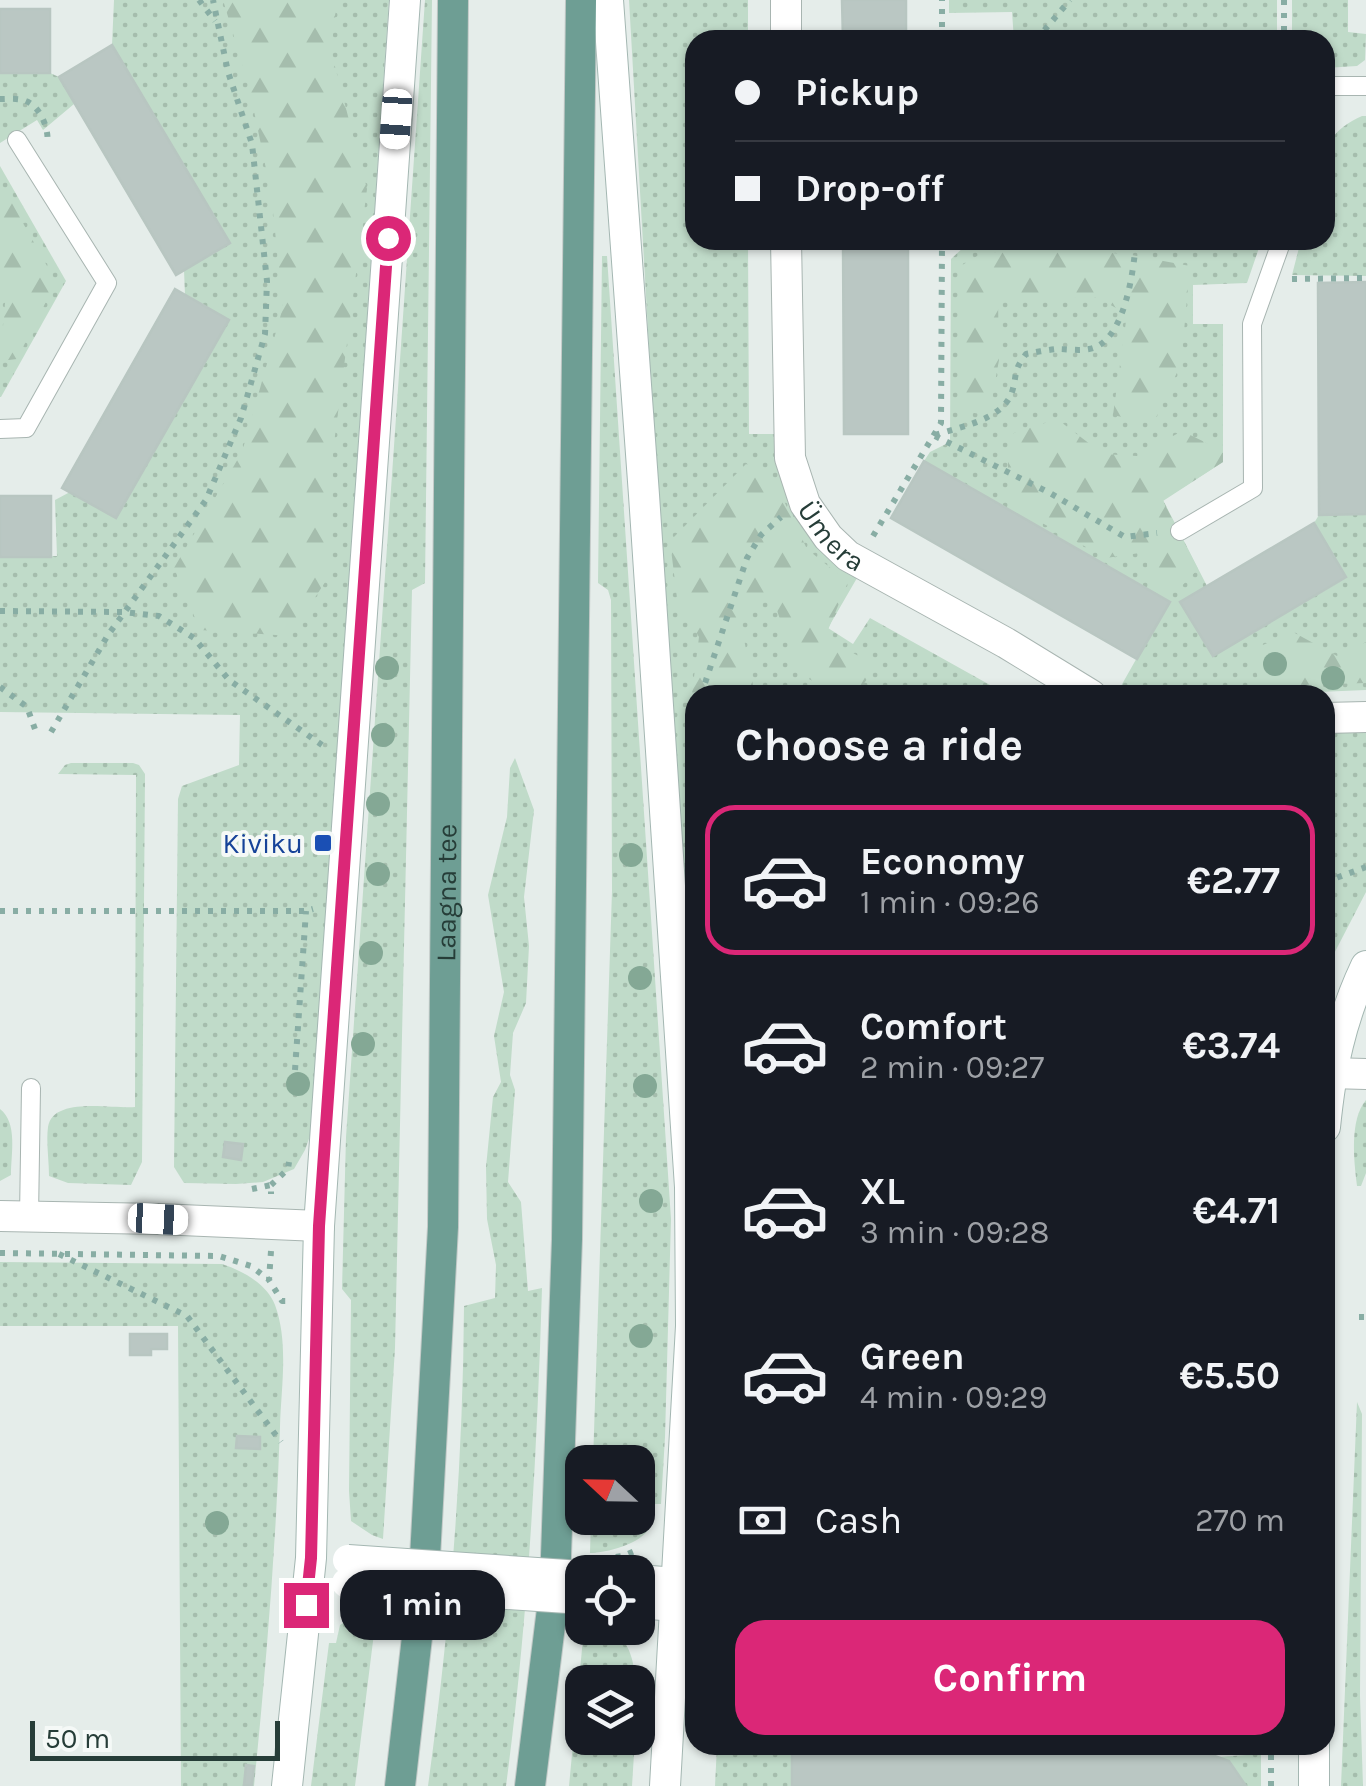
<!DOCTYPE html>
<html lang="en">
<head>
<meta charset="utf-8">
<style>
  :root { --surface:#171b24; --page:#20242c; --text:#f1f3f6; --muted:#9ea1a6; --line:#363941; --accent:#db2777 }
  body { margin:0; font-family:Karla,sans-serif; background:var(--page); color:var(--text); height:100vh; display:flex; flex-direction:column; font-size:38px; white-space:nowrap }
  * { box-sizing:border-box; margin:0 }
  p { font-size:32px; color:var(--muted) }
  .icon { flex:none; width:55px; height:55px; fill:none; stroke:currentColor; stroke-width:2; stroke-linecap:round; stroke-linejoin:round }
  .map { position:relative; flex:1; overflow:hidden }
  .panel { position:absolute; left:685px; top:685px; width:650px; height:1070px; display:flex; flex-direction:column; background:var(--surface); border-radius:30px; box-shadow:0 2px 8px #0004 }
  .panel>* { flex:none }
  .guide { position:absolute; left:685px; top:30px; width:650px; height:220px; border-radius:30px; box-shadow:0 2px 8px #0004; display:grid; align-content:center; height:220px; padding:0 50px; background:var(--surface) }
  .needle { width:65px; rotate:292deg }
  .controls { position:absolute; left:565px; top:1445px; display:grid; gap:20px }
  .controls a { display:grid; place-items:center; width:90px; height:90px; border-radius:20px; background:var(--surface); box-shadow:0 2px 8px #0004; font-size:50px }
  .scale { position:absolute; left:30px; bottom:25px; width:250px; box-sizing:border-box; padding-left:10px; border:5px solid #263d38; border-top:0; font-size:28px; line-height:35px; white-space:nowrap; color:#263d38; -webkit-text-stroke:8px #f5f9f7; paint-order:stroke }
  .end { position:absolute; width:45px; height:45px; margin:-22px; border:12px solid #db2777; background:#fff; box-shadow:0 0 0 5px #fff }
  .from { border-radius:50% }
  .bubble { position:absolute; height:70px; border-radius:30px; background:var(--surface); box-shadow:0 2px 8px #0004; font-size:32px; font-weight:700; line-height:70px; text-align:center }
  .car { position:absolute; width:30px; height:60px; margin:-30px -15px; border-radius:12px; box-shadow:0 0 8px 2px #0007; background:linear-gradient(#fff 24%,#345 0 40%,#fff 0 76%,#345 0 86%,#fff 0) }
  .guide b { display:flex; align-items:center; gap:35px; height:95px; font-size:38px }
  .guide b+b { border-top:2px solid var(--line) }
  .guide i { width:25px; height:25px; background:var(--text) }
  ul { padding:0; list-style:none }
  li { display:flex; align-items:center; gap:30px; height:150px; margin:0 20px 15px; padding:0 30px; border:5px solid transparent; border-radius:30px }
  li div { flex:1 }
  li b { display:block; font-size:38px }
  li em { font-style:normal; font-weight:700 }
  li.current { border-color:var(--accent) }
  li>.icon { width:90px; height:90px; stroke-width:1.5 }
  h2 { padding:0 50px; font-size:45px; line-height:120px }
  .pay { display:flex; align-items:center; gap:25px; height:110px; padding:0 50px; font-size:38px }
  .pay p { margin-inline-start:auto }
  .cta { display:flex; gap:20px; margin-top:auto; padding:20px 50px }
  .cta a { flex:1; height:115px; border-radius:30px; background:var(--accent); color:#fff; font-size:40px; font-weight:700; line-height:115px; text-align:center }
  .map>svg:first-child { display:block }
</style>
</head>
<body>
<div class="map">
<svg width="1366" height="1786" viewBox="0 0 1366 1786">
  <defs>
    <pattern id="grass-dots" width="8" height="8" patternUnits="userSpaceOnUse" patternTransform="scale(2.5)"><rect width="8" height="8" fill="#c0dbc9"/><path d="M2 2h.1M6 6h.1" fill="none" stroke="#a5bdad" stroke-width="1.8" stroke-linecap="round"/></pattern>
    <pattern id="forest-firs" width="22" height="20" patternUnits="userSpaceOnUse" patternTransform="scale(2.5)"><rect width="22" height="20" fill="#c0dbc9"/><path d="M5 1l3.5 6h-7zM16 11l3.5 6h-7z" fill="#a5bdad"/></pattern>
  </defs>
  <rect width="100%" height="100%" fill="#e5edea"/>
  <g fill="url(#grass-dots)">
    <polygon points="114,0 389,0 311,1133 305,1150 294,1169 263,1182 236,1184 184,1183 174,1167 178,799 182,786 239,765 240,715 0,712 0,557 57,556 55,500 70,492 116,518 229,321 185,295 184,270 230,243 112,45"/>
    <polygon points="425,0 432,0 425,583 412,590 395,1348 383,1539 372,1535 351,1521 349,1491 351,1300 342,1289 346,1137"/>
    <path d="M629,0H748V40H695V240H748L749,434H776C777,498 803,545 857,578L828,628L853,644L870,618L1008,695H695V1057L652,400Z"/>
    <polygon points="949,0 1277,0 1277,40 1014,40 1012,12 949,13"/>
    <polygon points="1292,0 1348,0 1348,32 1366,34 1365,60 1357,66 1325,68 1325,40 1292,40"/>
    <polygon points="0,73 50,73 59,77 74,104 43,130 37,120 0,143"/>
    <path d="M1362,116H1366V276L1292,275L1301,240H1325C1325,215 1320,162 1330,142C1337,129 1349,122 1362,116Z"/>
    <polygon points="0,166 66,281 1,397 0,397"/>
    <polygon points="966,245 1260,245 1247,283 1193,285 1193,324 1223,324 1223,462 1163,500 1207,586 1181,602 1213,656 1346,578 1314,523 1319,515 1366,514 1366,690 1248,695 1145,695 1121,686 1169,601 924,461 930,452 950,442 951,259"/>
    <path d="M602,256H607L671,1219L665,1437L661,1504H655C653,1511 652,1522 649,1528C641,1544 606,1553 590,1553L591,1518H638V1462H593L612,891L611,600L608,590L598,583Z"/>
    <polygon points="1366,732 1366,892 1325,971 1325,733"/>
    <path d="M515,758L534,810L524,897L529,946L526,1003L513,1033L510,1075L515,1090L508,1182L521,1202L528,1291L542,1288C537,1454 528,1621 506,1786H428C450,1627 463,1467 464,1306L495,1298L496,1265L487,1219L486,1167L493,1097L501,1082L494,1036L504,992L488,895L507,817L510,768Z"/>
    <path d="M71,763H133L139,765L145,774L142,1162L131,1185L68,1183L49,1176C49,1160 46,1142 48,1127C53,1096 112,1109 135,1107L136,775L58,774L65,765Z"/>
    <path d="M1366,1100V1173L1361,1186H1357C1354,1162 1349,1120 1366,1100Z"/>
    <path d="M0,1109C18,1123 11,1154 11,1175L0,1181Z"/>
    <path d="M0,1262L222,1264C243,1271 267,1284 275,1305C289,1343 281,1388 280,1427C276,1547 266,1666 254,1786H181L178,1326H0Z"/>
    <polygon points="1357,1402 1362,1414 1360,1696 1363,1786 1341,1786"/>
    <polygon points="377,1609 355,1786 311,1786 329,1643 336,1643 340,1625 362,1611"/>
    <path d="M584,1628C624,1627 632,1646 636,1682H582V1738H635L632,1786H569Z"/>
    <polygon points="717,1745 792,1745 792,1786 715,1786"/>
    <polygon points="1261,1754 1261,1786 1246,1786 1230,1761 1217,1757"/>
  </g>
  <g fill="url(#forest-firs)">
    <polygon points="223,0 337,0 331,51 367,189 333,451 331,573 290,636 200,630 174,568 242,452 283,307 271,193 249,87"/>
    <polygon points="0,182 56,282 17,359 0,361 5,303 0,287"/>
    <polygon points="1067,250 1126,254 1190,266 1181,364 1153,424 1113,415 1127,314 1096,297 998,301 999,360 989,415 960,411 959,267 982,253"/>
    <polygon points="1057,419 1103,454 1137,456 1182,431 1223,451 1223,462 1163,501 1198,569 1177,591 1149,584 1146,552 1106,558 1013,507 1008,494 1008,435"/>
    <polygon points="746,464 772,476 807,549 848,582 825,637 876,666 856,695 843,695 798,674 771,592 741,624 755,695 695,695 695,780 685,749 699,637 677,598 670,541"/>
    <polygon points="1293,632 1337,656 1366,642 1366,683 1261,686 1249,651"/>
  </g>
  <g fill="#bac7c3" stroke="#b8c6c1" stroke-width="2.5">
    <polygon points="842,0 906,0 906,40 843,40"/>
    <rect x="0" y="9" width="50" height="64"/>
    <polygon points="112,45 230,243 176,275 59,77"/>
    <polygon points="843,240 908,240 908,434 844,434"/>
    <polygon points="1366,282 1366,514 1319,515 1318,283"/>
    <polygon points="175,289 229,320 116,518 62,488"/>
    <polygon points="924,461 1170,602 1137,659 891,518"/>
    <rect x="0" y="496" width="51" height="61"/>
    <polygon points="1314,523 1346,577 1213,656 1180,602"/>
    <polygon points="225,1142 243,1144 241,1160 223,1157"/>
    <polygon points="130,1334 167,1334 167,1349 151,1349 151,1355 130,1355"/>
    <polygon points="237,1436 260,1437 260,1449 236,1448"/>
    <polygon points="792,1745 1172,1745 1172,1751 1201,1751 1229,1761 1246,1786 792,1786"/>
    <polygon points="246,1765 254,1766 252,1785 244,1785"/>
  </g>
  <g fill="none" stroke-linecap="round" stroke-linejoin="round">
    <g stroke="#a8b5b1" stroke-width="20">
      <g id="lane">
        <polyline points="1325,86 1366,86"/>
        <polyline points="0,429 26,428 107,283 17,140"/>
        <polyline points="1180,531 1253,488 1252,324 1282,240"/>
        <polyline points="29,1217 31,1088"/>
      </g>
    </g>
    <g stroke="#a8b5b1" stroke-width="32">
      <g id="street">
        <polyline points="786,0 786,40"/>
        <path id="s1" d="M786,240L790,458L805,504L828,537L848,556L1006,643L1091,695"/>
        <polyline points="1325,718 1366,717"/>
        <polyline points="1330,1073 1366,1074"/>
        <polyline points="0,1216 158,1219 319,1226"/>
      </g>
    </g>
    <g stroke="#a4b7b2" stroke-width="32">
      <g id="secondary">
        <polyline points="608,0 644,495 690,1187 691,1326 665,1786"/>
        <path d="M1325,1127C1331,1068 1340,1021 1366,966"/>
        <polyline points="638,1580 676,1583"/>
        <polyline points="638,1603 675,1606"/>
        <polyline points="287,1786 311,1558 319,1226 405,0"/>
        <polyline points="1314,1786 1314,1745"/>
      </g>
    </g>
    <g stroke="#c2c9c7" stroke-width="32">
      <g id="primary">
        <path id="s2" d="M400,1786L424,1576L443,1227L453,0"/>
        <polyline points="530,1786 555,1585 567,1239 581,0"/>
      </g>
    </g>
    <g stroke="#88ada4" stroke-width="6" stroke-dasharray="5 8" stroke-linecap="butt">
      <polyline points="199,0 215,21"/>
      <polyline points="1284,0 1284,40"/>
      <polyline points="942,40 942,0"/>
      <polyline points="1036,40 1070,0"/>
      <path d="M0,99C8,99 19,98 26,101C40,106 50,130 47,144"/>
      <polyline points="1292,279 1366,278"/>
      <path d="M935,435C959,427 1003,420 1012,392C1018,372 1012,373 1026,354C1036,352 1047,350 1057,349C1067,349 1079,351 1089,349C1125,343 1134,269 1136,240"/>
      <polyline points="935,436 1050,493 1125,537 1157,533"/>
      <polyline points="873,536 941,423 942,242 1007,240"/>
      <polyline points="0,611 124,612 159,616 194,638 229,680 322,745"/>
      <polyline points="0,687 27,707 36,732"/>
      <polyline points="701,695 747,558 761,535 781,517"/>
      <polyline points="51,732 108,635 206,500 241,418 265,334 267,281 252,144 228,72 213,0"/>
      <polyline points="1325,882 1366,867"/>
      <polyline points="0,911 306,911 313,909"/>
      <polyline points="295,1070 306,911"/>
      <polyline points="271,1185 288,1169 289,1162"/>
      <polyline points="252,1189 271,1185 271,1194"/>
      <polyline points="271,1251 269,1280 282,1301 291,1301"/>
      <polyline points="0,1253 219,1256 251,1266 268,1279"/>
      <polyline points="59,1254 187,1316 281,1442"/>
      <polyline points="1359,1317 1366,1317"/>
      <polyline points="1271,1786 1271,1745"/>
    </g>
    <use href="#lane" stroke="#fff" stroke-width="18"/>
    <use href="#street" stroke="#fff" stroke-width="30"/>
    <use href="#secondary" stroke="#fff" stroke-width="30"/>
    <use href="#primary" stroke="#6e9e94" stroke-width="30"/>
    <g stroke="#a4b7b2" stroke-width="32" stroke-linecap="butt">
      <g id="secondary-bridge">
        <polyline points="348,1560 582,1576"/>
        <polyline points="347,1583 582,1599"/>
      </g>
    </g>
    <polyline stroke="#88ada4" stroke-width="6" stroke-dasharray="5 8" stroke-linecap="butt" points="603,1559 623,1556 635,1551"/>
    <use href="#secondary-bridge" stroke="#fff" stroke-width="30"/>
  </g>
  <g fill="#84a895">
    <circle cx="1275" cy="664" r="12"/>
    <circle cx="387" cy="668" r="12"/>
    <circle cx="1333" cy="678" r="12"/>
    <circle cx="383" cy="735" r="12"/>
    <circle cx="378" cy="804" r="12"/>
    <circle cx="631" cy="855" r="12"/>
    <circle cx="378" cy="874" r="12"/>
    <circle cx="371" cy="953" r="12"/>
    <circle cx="640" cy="978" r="12"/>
    <circle cx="363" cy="1044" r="12"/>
    <circle cx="298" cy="1084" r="12"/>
    <circle cx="645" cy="1086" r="12"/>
    <circle cx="651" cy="1201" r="12"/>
    <circle cx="641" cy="1336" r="12"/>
    <circle cx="217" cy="1523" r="12"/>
  </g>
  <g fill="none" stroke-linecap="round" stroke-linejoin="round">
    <polyline stroke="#db2777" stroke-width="12" points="306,1605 311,1558 319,1226 388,238"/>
  </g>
  <rect fill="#1a4fb4" stroke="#f5f9f7" stroke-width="4" x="313" y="833" width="20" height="20" rx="5"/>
  <g text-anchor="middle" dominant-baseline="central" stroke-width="8" stroke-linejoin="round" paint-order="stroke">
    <g font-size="28" fill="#263d38" stroke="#f5f9f7">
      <text stroke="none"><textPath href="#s1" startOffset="308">Ümera</textPath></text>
      <text stroke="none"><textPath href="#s2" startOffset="895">Laagna tee</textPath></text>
    </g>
    <g font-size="28" fill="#164399" stroke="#f5f9f7" text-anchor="end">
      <text x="303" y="843">Kiviku</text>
    </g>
  </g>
</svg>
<div class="controls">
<a><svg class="needle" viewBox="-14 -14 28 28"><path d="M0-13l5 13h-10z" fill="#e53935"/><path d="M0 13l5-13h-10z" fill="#9ea1a6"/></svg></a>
<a><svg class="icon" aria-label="locate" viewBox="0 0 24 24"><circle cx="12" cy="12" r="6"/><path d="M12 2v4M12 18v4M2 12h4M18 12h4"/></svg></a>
<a><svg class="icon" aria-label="layers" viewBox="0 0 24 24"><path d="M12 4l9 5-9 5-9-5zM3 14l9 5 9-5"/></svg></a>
</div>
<div class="scale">50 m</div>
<i class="end from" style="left:388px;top:238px"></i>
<i class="end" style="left:306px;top:1605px"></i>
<div class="bubble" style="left:340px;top:1570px;width:165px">1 min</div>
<i class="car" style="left:396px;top:119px;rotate:184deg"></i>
<i class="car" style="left:158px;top:1219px;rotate:93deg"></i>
<div class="guide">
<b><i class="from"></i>Pickup</b>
<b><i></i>Drop-off</b>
</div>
<section class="panel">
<h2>Choose a ride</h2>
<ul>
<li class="current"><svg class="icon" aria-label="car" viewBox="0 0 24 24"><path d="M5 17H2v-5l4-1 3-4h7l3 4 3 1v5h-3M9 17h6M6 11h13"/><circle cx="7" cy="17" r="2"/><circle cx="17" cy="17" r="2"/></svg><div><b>Economy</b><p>1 min · 09:26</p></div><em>€2.77</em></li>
<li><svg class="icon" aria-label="car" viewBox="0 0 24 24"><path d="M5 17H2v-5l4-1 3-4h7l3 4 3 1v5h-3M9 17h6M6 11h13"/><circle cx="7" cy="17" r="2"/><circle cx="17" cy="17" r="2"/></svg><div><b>Comfort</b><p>2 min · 09:27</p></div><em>€3.74</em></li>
<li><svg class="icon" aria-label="car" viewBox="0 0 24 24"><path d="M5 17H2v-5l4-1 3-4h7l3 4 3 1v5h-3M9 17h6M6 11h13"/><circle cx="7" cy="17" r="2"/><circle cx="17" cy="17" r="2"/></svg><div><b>XL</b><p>3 min · 09:28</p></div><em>€4.71</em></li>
<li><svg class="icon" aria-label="car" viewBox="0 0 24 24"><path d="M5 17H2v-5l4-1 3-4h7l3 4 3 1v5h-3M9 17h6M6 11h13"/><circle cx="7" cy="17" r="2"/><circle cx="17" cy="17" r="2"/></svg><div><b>Green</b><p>4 min · 09:29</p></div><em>€5.50</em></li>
</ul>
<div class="pay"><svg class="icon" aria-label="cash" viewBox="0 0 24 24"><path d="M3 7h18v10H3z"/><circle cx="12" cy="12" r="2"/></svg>Cash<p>270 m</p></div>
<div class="cta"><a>Confirm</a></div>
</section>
</div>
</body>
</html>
